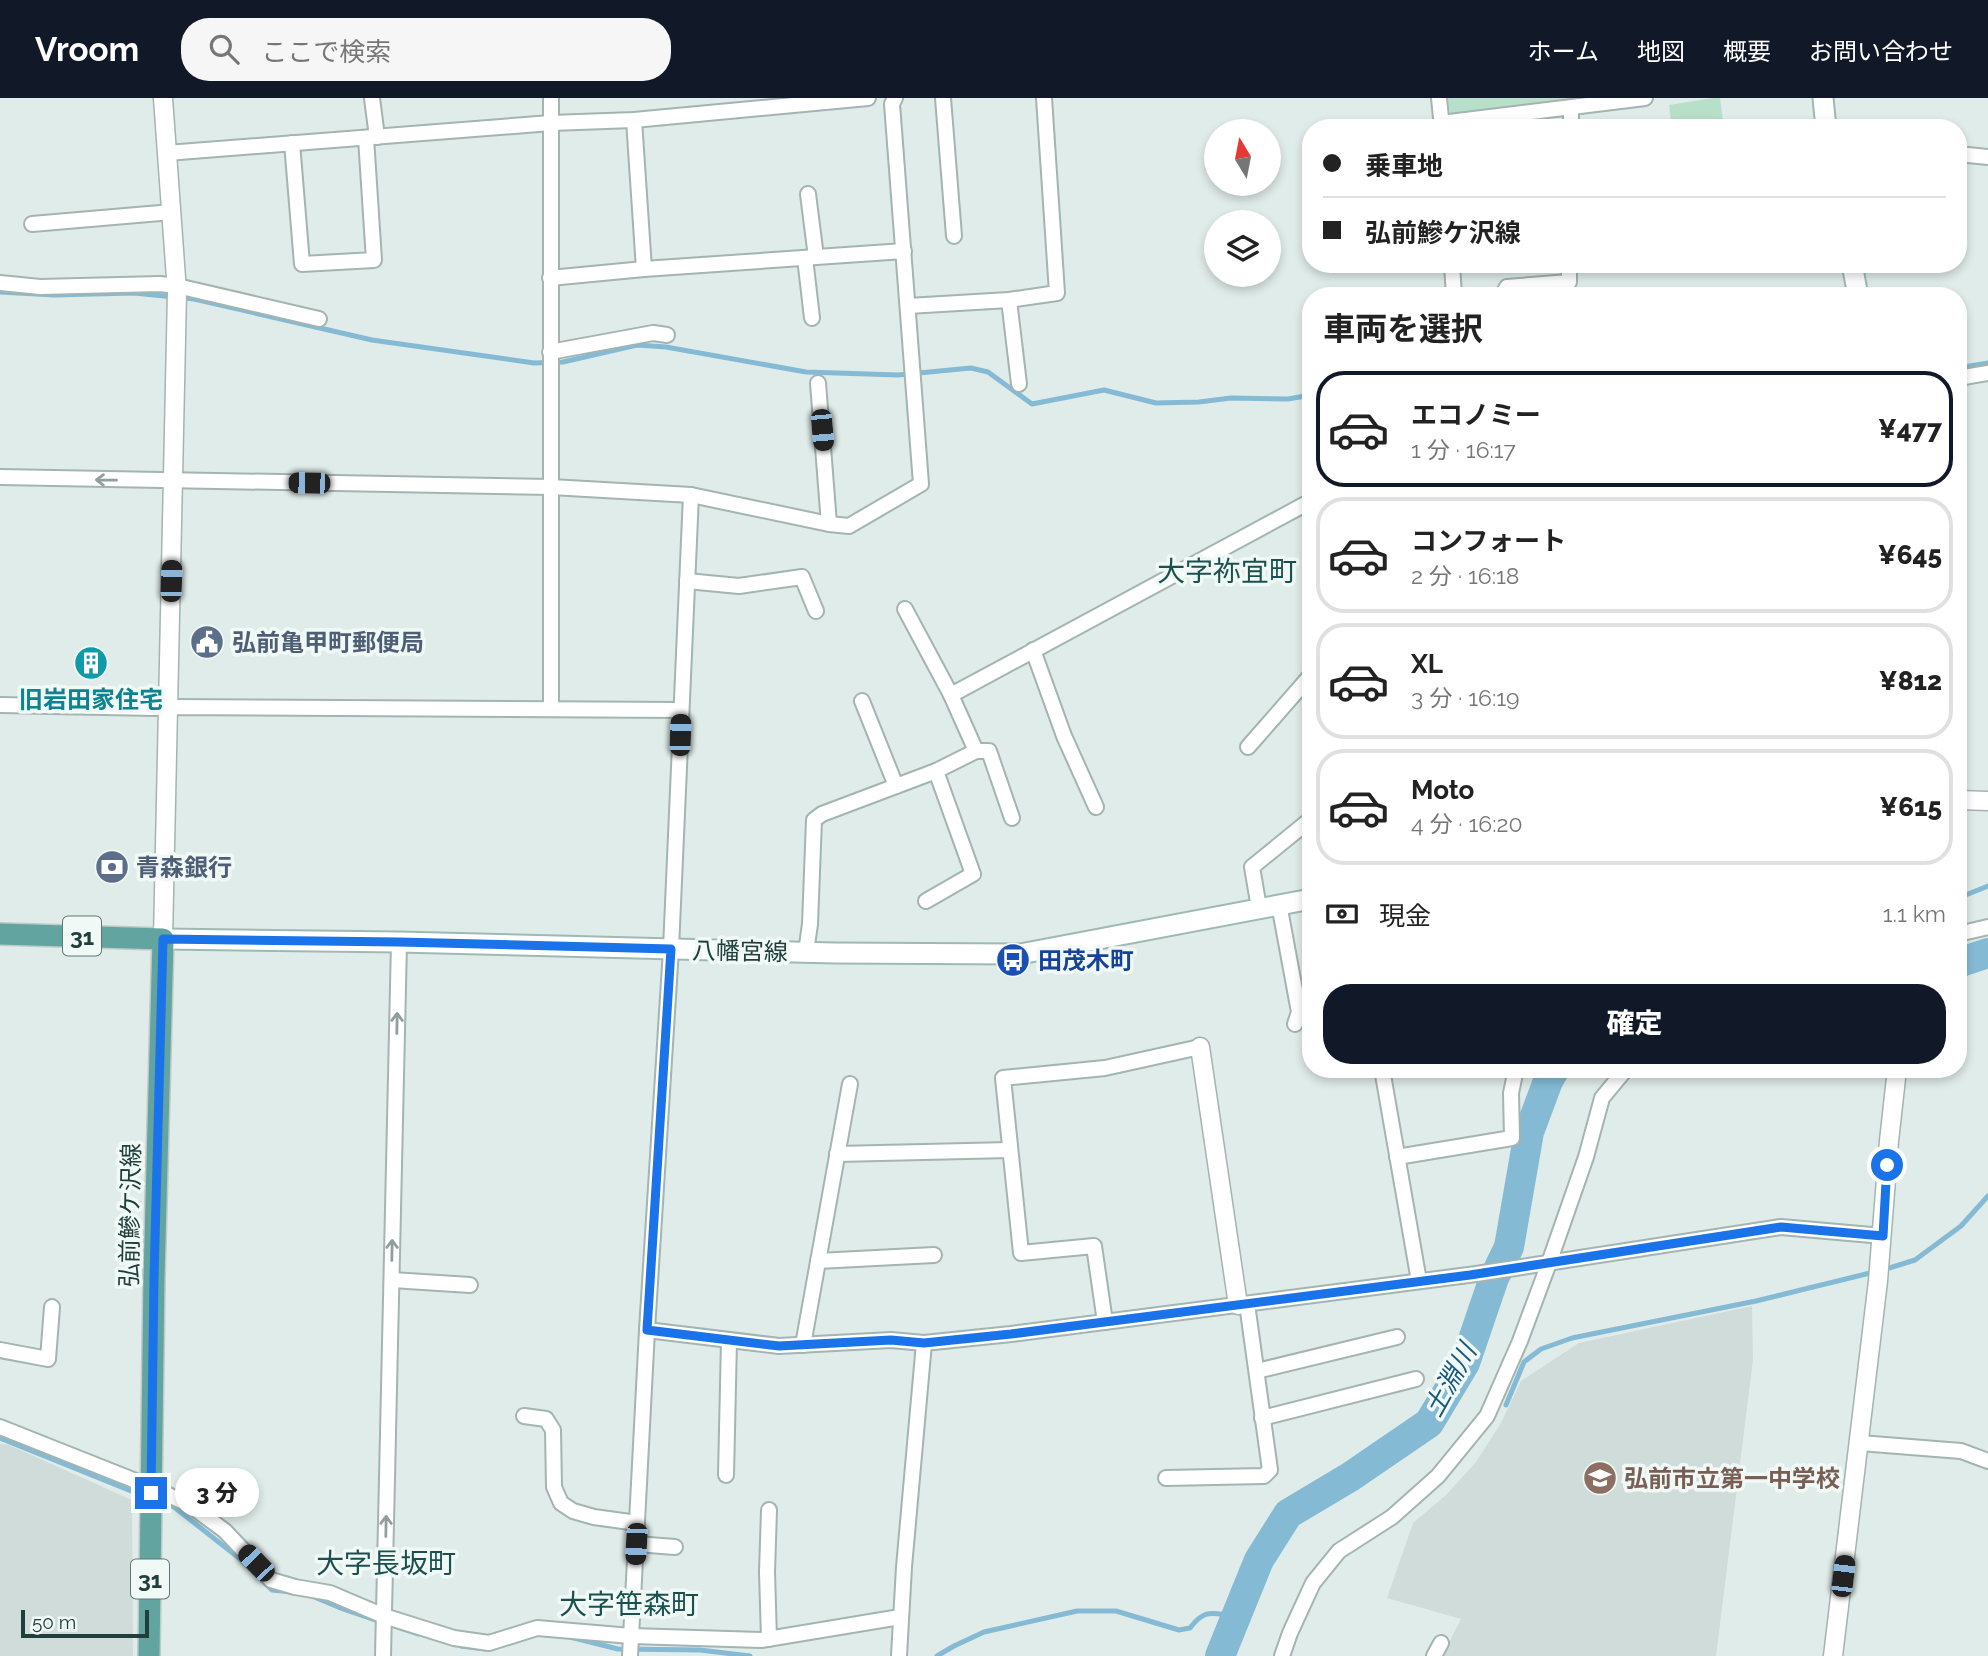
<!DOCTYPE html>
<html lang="ja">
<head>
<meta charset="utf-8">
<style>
  :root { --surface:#fff; --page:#f6f6f6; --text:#222; --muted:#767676; --line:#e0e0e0; --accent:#111827 }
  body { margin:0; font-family:Raleway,"Noto Sans JP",sans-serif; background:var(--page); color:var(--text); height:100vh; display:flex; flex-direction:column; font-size:26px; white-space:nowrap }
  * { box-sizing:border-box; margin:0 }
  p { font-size:23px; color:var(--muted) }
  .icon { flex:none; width:38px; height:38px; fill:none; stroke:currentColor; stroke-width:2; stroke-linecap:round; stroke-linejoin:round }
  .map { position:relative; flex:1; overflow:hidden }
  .details { position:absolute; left:1302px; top:189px; width:665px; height:791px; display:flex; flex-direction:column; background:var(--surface); border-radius:28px; box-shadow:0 4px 10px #0003 }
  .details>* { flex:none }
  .guide { position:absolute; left:1302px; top:21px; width:665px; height:154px; border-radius:28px; box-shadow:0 4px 10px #0003; display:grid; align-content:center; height:154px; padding:0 21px; background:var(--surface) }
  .needle { width:46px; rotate:350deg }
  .controls { position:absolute; left:1204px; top:21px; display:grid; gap:14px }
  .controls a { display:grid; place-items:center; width:77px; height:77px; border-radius:50%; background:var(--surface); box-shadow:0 4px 10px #0003; font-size:35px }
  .scale { position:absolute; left:21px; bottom:18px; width:128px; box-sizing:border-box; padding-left:7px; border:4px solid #203e3b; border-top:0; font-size:19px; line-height:24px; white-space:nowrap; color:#203e3b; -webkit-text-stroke:5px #f1f9f6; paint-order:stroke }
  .end { position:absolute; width:32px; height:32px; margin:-16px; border:9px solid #1a73e8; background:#fff; box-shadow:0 0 0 4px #fff }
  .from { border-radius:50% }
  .bubble { position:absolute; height:49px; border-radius:24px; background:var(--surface); box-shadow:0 4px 10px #0003; font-size:23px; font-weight:800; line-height:49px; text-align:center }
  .car { position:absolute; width:21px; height:42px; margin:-21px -10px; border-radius:9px; box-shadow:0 0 5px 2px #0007; background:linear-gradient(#222 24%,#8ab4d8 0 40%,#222 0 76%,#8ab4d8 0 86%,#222 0) }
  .guide b { display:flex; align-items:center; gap:24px; height:66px; font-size:26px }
  .guide b+b { border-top:2px solid var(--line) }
  .guide i { width:18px; height:18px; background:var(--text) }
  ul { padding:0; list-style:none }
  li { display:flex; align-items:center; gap:21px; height:116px; margin:0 14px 10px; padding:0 7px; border:4px solid var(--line); border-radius:28px }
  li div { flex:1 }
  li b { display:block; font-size:26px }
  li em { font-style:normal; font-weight:800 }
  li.active { border-color:var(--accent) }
  li>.icon { width:63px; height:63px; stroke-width:1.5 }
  h2 { padding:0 21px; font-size:32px; line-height:84px }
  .pay { display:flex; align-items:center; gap:18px; height:77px; padding:0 21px; font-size:26px }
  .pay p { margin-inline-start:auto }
  .primary-button { display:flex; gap:14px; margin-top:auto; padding:14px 21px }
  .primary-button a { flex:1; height:80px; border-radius:28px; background:var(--accent); color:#fff; font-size:28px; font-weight:800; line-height:80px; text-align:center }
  header { display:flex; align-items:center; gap:42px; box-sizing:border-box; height:98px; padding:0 35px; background:var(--accent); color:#fff }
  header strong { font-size:33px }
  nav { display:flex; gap:38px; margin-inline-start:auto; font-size:24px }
  .search { width:490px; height:63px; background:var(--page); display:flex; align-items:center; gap:18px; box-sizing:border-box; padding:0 24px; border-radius:28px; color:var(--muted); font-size:26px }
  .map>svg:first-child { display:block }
</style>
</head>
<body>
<header>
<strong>Vroom</strong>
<div class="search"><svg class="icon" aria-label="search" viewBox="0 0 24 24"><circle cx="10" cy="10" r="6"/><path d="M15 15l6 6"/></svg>ここで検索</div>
<nav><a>ホーム</a><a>地図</a><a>概要</a><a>お問い合わせ</a></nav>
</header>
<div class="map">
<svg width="1988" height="1558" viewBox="0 0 1988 1558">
  <rect width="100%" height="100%" fill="#e0ece9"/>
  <g fill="#cfdcd9">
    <polygon points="1752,1208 1753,1261 1716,1558 1442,1558 1461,1521 1387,1500 1413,1425 1446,1397 1476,1364 1501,1325 1521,1283 1579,1245"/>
    <polygon points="0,1346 9,1347 132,1402 133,1558 0,1558"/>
  </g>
  <g fill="#b8dfca">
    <polygon points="1448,0 1581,0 1450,16"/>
    <polygon points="1713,0 1720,0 1724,30 1672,30 1669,7"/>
  </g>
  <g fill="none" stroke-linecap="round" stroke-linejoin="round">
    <g stroke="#85bad5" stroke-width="5">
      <polyline points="0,194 54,197 134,195 194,201 372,242 534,265 563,264 637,247 666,249 806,274 898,277 971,270 988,274 1032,306 1104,292 1156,305 1199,304 1231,300 1288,301 1311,297"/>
      <polyline points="1958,270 1988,265"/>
      <polyline points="1958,800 1988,788"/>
      <polyline points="1883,1172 1915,1162 1961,1128 1988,1098"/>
      <polyline points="1506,1307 1524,1264 1541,1251 1572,1240 1756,1203 1874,1174"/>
      <polyline points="0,1340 146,1399"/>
      <polyline points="156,1402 174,1409 239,1460 272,1492 292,1494"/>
      <polyline points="312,1498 343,1511 381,1524"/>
      <polyline points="391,1527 418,1536"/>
      <polyline points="570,1539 618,1551 700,1552 750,1558"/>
      <polyline points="461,1548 486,1551"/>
      <path d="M937,1558L954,1548L984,1534L1077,1513H1116L1179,1532L1190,1530C1206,1509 1213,1516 1236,1518"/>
    </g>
    <g stroke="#85bad5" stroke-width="30">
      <polyline points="1958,865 1988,855"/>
      <polyline points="1220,1558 1259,1462 1288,1416 1350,1379 1429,1325 1465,1265 1494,1180 1509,1149 1529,1034 1548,983 1555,971"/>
    </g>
    <g stroke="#a3b4b1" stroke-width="18">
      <g id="minor">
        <polyline points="372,0 377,39"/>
        <polyline points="943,0 954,138"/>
        <polyline points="1439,0 1442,30"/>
        <polyline points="634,22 644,171"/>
        <polyline points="1441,25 1645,0"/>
        <polyline points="1571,30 1571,10"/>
        <polyline points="292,45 302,166 374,162 366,40"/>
        <polyline points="167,55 551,25 634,22 868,0"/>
        <polyline points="1958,56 1988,59"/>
        <polyline points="808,96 816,159"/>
        <polyline points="32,126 172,114"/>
        <polyline points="805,160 812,220"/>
        <polyline points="1452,166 1454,198"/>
        <polyline points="550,180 644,171 904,153"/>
        <polyline points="0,185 40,189 160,186 177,188 319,221"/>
        <polyline points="1502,198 1507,189 1569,184 1569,166"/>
        <polyline points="1009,202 1019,286"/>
        <polyline points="908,208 1009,202 1057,195 1044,0"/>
        <polyline points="550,254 653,235 667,237"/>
        <polyline points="1958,280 1988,275"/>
        <polyline points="818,285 829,426"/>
        <polyline points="0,379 551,389 691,397 829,426 849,428 921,386 892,6 895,0"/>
        <polyline points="687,483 739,488 802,479 816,513"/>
        <polyline points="905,511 951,597"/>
        <polyline points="1033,552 1064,638 1096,709"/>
        <polyline points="862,603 896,688"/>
        <polyline points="0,607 155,610 168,609 681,612"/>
        <polyline points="551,610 551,0"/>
        <polyline points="1248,649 1311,577"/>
        <polyline points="976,653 989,653 1012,720"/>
        <polyline points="926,803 973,776 936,673"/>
        <polyline points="1279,806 1299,914 1295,926"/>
        <polyline points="1259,810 1252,769 1311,721"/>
        <polyline points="1958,836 1988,829"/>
        <polyline points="806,854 810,826 814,722 822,716 936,673 976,653 951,597 1311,403"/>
        <polyline points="1382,971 1419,1183"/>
        <polyline points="837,1056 1010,1052"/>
        <polyline points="1397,1059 1512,1040 1511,995 1516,971"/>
        <polyline points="818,1163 934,1157"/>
        <polyline points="392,1182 470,1187"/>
        <polyline points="1105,1224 1094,1148 1021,1155 1003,980 1105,970 1200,949"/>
        <polyline points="647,1232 779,1248 891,1242 924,1245 1011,1236 1476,1176 1781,1129 1883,1138"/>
        <polyline points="803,1247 850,986"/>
        <polyline points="0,1252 48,1261 52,1209"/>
        <polyline points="1257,1273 1397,1239"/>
        <polyline points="524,1318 546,1321 553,1332 554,1389 561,1405 573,1413 594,1419 637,1425"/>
        <polyline points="1262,1320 1416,1281"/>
        <polyline points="0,1329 151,1389 190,1407 225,1433 271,1482 295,1489 330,1495 384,1518 454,1540 489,1545 537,1530 631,1538 761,1542 900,1519"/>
        <polyline points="1860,1345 1961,1353 1988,1363"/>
        <polyline points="726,1377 729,1242"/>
        <polyline points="1166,1380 1264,1378 1270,1372 1247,1206"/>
        <polyline points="636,1446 675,1449"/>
        <polyline points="769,1541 767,1474 769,1412"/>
        <polyline points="383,1558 399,844"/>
        <polyline points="630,1558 647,1232 671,851 691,397"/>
        <polyline points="899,1558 904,1469 924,1245"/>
        <polyline points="1282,1558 1290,1535 1313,1485 1339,1453 1392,1419 1438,1378 1487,1318 1520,1243 1549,1165 1586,1059 1602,1000 1626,971"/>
        <polyline points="1434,1558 1441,1545"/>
      </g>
    </g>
    <g stroke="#a3b4b1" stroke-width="21">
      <g id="tertiary">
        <polyline points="163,0 177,194 163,841"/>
        <polyline points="1958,702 1988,703"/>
        <polyline points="1200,949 1238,1207"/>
        <polyline points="1833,1558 1878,1183 1889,1043 1897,971"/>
      </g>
    </g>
    <g stroke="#9eb9b4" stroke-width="23">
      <g id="secondary">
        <polyline points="1823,0 1826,30"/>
        <polyline points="1852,166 1858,198"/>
        <polyline points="163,841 399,844 835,855 1020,856 1311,801"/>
      </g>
    </g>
    <g stroke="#c1c9c8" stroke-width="24">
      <polyline id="primary" points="0,836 163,841 154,1180 149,1558"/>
    </g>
    <use href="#minor" stroke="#fff" stroke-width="14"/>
    <use href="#tertiary" stroke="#fff" stroke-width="18"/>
    <use href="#secondary" stroke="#fff" stroke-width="19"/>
    <use href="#primary" stroke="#62a5a0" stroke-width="21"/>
  </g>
  <defs><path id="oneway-shaft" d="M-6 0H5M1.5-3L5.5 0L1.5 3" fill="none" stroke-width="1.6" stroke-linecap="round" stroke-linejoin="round" transform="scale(1.75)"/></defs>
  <g stroke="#909e9d">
    <use href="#oneway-shaft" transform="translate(106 382) rotate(-179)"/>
    <use href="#oneway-shaft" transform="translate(397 925) rotate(-89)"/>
    <use href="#oneway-shaft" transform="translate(392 1152) rotate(-89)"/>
    <use href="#oneway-shaft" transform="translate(386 1428) rotate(-89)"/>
  </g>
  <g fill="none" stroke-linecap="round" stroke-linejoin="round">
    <polyline stroke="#1a73e8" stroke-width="9" points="151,1395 154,1180 163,841 399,844 671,851 647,1232 779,1248 891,1242 924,1245 1011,1236 1470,1177 1781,1129 1883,1138 1887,1067"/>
  </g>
  <defs>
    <g id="civic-disc" transform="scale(1.75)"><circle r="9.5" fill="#5c6f8a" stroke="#f1f9f6"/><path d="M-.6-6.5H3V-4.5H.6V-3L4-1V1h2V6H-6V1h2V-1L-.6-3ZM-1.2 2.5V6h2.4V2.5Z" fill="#fff"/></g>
    <g id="building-disc" transform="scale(1.75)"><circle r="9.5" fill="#0f9aa8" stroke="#f1f9f6"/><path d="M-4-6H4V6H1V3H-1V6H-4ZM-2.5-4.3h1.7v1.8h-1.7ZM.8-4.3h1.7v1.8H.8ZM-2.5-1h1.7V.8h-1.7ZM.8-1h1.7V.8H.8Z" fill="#fff"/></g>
    <g id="bank-disc" transform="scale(1.75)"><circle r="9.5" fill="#5c6f8a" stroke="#f1f9f6"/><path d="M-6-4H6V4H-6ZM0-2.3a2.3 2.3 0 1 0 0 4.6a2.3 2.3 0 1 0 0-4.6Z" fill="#fff"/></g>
    <g id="bus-disc" transform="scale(1.75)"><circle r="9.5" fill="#1a4fb4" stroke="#f1f9f6"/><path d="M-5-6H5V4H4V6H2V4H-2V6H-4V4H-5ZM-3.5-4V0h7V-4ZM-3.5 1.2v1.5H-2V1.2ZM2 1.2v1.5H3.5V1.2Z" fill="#fff"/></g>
    <g id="school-disc" transform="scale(1.75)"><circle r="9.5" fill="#8d6e63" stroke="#f1f9f6"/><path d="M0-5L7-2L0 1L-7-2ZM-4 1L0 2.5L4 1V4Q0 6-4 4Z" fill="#fff"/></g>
  </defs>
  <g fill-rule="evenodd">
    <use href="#civic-disc" x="207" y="544"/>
    <use href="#building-disc" x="91" y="565"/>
    <use href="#bank-disc" x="112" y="769"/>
    <use href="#bus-disc" x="1013" y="862"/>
    <use href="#school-disc" x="1600" y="1380"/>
  </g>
  <g text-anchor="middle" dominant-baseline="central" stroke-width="7" stroke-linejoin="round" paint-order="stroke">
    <g fill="#f1f9f6" stroke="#5f7673" stroke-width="2">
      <rect x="63" y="818.5" width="38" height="39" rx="5"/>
      <rect x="131" y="1461.5" width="38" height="39" rx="5"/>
    </g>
    <g font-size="23" font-weight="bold" fill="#203e3b">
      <text x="82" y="838">31</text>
      <text x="150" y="1481">31</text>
    </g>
    <g font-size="24" font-weight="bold" fill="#4e5e75" stroke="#f1f9f6" text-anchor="start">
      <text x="232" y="544">弘前亀甲町郵便局</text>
      <text x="136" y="769">青森銀行</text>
    </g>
    <g font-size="24" font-weight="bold" fill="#0d838f" stroke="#f1f9f6">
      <text x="91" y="601">旧岩田家住宅</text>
    </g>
    <g font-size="24" fill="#203e3b" stroke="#f1f9f6">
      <text transform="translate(740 853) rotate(1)">八幡宮線</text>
      <text transform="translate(130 1117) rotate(-89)">弘前鰺ケ沢線</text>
    </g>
    <g font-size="24" font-weight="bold" fill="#164399" stroke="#f1f9f6" text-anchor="start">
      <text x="1038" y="862">田茂木町</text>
    </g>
    <g font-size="24" font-weight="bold" fill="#785e54" stroke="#f1f9f6" text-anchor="start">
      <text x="1624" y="1380">弘前市立第一中学校</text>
    </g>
    <g font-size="26" font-style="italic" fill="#16597e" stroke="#f1f9f6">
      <text transform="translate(1450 1282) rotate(-61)">土淵川</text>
    </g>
    <g font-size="28" fill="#1a514e" stroke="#f1f9f6">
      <text x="1227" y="473">大字祢宜町</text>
      <text x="386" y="1465">大字長坂町</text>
      <text x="629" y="1506">大字笹森町</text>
    </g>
  </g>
</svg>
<div class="controls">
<a><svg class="needle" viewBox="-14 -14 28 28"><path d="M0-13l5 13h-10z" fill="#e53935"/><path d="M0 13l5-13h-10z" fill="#767676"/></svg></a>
<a><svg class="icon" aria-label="layers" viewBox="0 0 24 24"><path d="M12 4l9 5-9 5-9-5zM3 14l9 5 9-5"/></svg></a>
</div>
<div class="scale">50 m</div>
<i class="end from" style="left:1887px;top:1067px"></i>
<i class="end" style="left:151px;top:1395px"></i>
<div class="bubble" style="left:175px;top:1370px;width:84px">3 分</div>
<i class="car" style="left:822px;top:332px;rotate:175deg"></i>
<i class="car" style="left:309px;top:385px;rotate:271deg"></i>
<i class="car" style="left:171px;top:483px;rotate:2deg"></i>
<i class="car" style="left:680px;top:637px;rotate:2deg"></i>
<i class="car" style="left:636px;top:1446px;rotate:183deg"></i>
<i class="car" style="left:256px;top:1465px;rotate:316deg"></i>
<i class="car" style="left:1843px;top:1478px;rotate:7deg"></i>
<div class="guide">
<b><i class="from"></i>乗車地</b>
<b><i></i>弘前鰺ケ沢線</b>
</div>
<section class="details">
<h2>車両を選択</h2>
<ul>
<li class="active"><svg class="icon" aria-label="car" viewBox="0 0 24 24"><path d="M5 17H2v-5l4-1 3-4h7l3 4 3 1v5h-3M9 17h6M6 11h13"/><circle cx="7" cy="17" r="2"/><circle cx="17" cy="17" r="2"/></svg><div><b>エコノミー</b><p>1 分 · 16:17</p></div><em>¥477</em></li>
<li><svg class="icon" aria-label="car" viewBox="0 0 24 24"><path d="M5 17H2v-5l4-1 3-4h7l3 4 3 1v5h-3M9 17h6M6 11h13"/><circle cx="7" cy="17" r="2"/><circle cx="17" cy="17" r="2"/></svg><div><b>コンフォート</b><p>2 分 · 16:18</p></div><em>¥645</em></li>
<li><svg class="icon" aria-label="car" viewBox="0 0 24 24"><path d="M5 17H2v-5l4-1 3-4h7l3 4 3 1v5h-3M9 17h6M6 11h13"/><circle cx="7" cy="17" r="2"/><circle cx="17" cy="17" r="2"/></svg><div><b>XL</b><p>3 分 · 16:19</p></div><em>¥812</em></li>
<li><svg class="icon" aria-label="car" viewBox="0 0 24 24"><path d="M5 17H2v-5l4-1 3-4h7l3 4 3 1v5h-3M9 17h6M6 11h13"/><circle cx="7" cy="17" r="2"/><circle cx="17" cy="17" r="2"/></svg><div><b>Moto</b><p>4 分 · 16:20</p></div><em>¥615</em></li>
</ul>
<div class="pay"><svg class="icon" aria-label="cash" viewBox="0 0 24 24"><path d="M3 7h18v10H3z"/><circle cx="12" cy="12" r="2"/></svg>現金<p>1.1 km</p></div>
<div class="primary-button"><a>確定</a></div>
</section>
</div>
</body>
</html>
